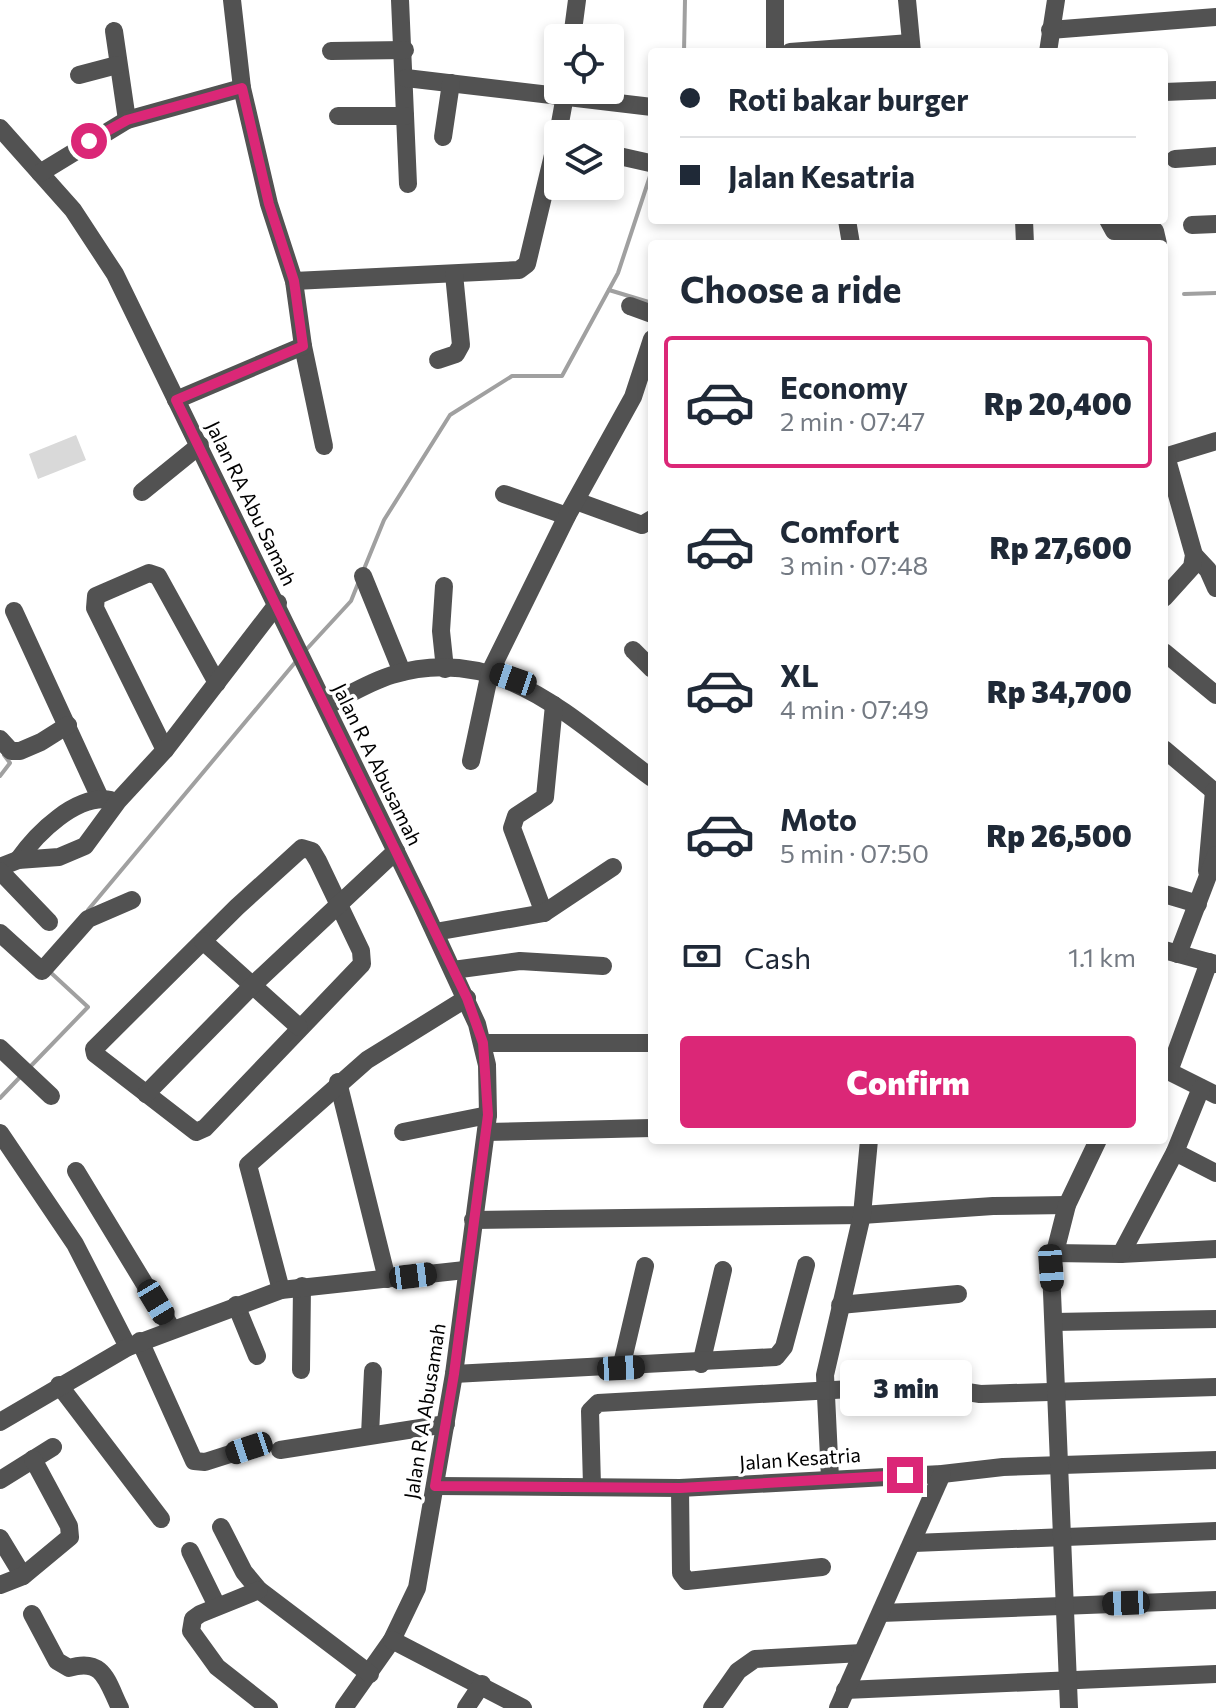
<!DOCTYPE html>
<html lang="en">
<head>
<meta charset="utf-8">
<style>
  :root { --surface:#fff; --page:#f2f2f3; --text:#1f2937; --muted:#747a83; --line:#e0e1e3; --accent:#db2777 }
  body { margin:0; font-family:Commissioner,sans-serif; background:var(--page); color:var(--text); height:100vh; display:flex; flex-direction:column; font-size:30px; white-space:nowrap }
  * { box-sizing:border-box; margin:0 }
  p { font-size:26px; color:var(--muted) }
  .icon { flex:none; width:44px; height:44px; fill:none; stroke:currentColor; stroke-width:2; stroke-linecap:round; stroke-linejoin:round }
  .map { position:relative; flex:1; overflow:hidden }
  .panel { position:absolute; left:648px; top:240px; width:520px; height:904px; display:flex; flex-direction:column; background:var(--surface); border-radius:8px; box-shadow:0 4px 12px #0003 }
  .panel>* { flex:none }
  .banner { position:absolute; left:648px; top:48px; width:520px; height:176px; border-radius:8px; box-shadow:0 4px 12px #0003; display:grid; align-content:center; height:176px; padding:0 32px; background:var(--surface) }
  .fabs { position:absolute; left:544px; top:24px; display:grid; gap:16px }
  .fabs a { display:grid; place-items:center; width:80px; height:80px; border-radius:8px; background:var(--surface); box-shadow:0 4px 12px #0003; font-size:40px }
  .end { position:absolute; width:36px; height:36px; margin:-18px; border:10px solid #db2777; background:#fff; box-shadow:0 0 0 4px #fff }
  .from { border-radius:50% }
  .bubble { position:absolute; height:56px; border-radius:8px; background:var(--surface); box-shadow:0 4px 12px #0003; font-size:26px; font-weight:800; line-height:56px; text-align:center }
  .car { position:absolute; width:24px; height:48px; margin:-24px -12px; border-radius:10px; box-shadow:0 0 6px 2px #0007; background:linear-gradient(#222 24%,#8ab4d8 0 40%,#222 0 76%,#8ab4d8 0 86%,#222 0) }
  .banner b { display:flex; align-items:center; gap:28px; height:76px; font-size:30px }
  .banner b+b { border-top:2px solid var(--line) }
  .banner i { width:20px; height:20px; background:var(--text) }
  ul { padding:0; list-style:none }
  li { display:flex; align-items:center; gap:24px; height:132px; margin:0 16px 12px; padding:0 16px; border:4px solid transparent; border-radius:8px }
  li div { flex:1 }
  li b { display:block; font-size:30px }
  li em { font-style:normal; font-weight:800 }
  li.active { border-color:var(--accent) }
  li>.icon { width:72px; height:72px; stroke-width:1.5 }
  h2 { padding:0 32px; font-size:36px; line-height:96px }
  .pay { display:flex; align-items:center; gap:20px; height:88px; padding:0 32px; font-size:30px }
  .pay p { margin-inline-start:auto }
  .button { display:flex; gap:16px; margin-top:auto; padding:16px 32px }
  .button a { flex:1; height:92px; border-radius:8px; background:var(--accent); color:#fff; font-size:32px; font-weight:800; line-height:92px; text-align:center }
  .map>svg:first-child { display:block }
</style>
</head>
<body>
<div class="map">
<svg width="1216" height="1708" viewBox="0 0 1216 1708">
  <rect width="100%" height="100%" fill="#fff"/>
  <polygon fill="#d9d9d9" points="76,435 86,460 38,479 29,454"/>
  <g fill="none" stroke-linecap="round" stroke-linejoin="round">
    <g stroke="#a0a0a0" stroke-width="4">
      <polyline points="684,52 685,0"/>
      <polyline points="609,290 652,303"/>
      <polyline points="1184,294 1216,293"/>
      <polyline points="364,569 384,520 450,415 512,376 562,376 618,273 652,170"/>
      <polyline points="304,652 351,601 359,581"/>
      <polyline points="0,776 10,763 4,755"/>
      <polyline points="88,910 298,659"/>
      <polyline points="28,1069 88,1007 49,971"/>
      <polyline points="0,1098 22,1075"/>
    </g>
    <g stroke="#525252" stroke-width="18">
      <polyline points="400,0 408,184"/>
      <polyline points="775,0 775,52"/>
      <polyline points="907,0 912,52"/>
      <polyline points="1050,30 1216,17"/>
      <polyline points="114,31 127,120"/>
      <polyline points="572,38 577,0"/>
      <polyline points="331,51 405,50"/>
      <polyline points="790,52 910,43"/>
      <polyline points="1048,52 1056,0"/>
      <polyline points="79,75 117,65"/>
      <polyline points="406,78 652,107"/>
      <polyline points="1164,92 1216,90"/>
      <polyline points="338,116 405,116"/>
      <polyline points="0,128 73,210 115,274 422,905 477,1024 487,1065 488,1115 454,1374 417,1588 392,1640 344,1708"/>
      <polyline points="558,134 566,90"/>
      <polyline points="443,137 451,83"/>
      <polyline points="610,154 650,163"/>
      <polyline points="1175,159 1216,156"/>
      <polyline points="40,173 127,120 242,88"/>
      <polyline points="847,220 851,244"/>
      <polyline points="1024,220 1025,244"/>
      <polyline points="1108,220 1114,231 1155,231 1158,244"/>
      <polyline points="1192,225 1216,224"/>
      <polyline points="294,281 519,270 527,264 558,134"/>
      <polyline points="630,306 652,314"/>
      <polyline points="303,346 324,446"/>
      <polyline points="438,360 456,354 461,345 454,274"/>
      <polyline points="176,400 303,346 294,281 269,204 242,88 232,0"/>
      <polyline points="1164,457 1216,441"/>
      <polyline points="142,492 200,445"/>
      <polyline points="504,494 567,516"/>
      <polyline points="576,501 642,525 652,519"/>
      <polyline points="1194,555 1208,570 1216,588"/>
      <polyline points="363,576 402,672"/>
      <polyline points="444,586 441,631 445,669"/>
      <polyline points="1164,598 1192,567 1194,555 1166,456"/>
      <polyline points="14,611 100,798"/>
      <polyline points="633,650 652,669"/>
      <polyline points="1164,652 1216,695"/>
      <path d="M326,706C347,696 369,682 392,675C501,642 572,720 652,778"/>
      <polyline points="0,739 11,751 20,751 41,742 68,725"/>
      <polyline points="1164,749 1216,793"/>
      <polyline points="165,750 95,608 96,596 149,573 158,576 217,683"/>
      <polyline points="471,761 490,672 567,516 633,397 652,339"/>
      <polygon points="302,848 312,851 318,861 361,951 362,964 205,1128 196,1132 95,1054 94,1049 237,907"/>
      <path d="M18,860C37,833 76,794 111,800"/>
      <polyline points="0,867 18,860 59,857 85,846 118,801 165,750 278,603"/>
      <polyline points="0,871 49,922"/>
      <polyline points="1207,871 1214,791"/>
      <polyline points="1164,894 1198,904"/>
      <polyline points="544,913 512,828 516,816 545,797 554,705"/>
      <polyline points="435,932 544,913 613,867"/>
      <polyline points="0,933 42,971 88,919 132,900"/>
      <polyline points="203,941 299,1027"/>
      <polyline points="1164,950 1216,964"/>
      <polyline points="1178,954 1216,855"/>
      <polyline points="453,970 520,961 603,966"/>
      <polyline points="483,1043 652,1043"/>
      <polyline points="0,1048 51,1096"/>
      <polyline points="1171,1066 1209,962"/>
      <polyline points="1164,1069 1216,1095"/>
      <polyline points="338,1082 387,1279"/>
      <polyline points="146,1094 253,985 396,851"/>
      <polyline points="403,1132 488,1115"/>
      <polyline points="486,1132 652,1128"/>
      <polyline points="0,1133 75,1244 128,1347"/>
      <polyline points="1175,1152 1216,1173"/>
      <polyline points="76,1171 172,1329"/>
      <polyline points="473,1220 862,1215 993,1206 1067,1205"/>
      <polyline points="1053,1253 1121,1254 1216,1249"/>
      <polyline points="1121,1254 1175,1152 1201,1088"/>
      <polyline points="281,1290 248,1165 367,1060 467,998"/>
      <polyline points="236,1305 257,1356"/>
      <polyline points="840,1305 958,1294"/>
      <polyline points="1054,1322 1216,1319"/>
      <polyline points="140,1341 194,1461 205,1462 249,1448"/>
      <polyline points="701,1364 723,1270"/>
      <polyline points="621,1368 645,1266"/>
      <polyline points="301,1370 302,1286"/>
      <polyline points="454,1374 776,1357 784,1347 806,1265"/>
      <polyline points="59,1385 161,1519"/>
      <polyline points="0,1422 128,1347 281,1290 465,1270"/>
      <polyline points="370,1435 373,1371"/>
      <polyline points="280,1450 446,1424"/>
      <polyline points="830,1478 825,1375 862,1215 869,1140"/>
      <polyline points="0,1480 53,1447"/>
      <polyline points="435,1486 680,1488 942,1474 1003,1467 1216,1460"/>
      <polyline points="592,1486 590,1411 598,1403 923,1385 980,1394 1216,1387"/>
      <polyline points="680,1488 681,1573 687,1581 822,1567"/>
      <polyline points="221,1527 244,1572 259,1590 370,1674"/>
      <polyline points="0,1538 23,1576"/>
      <polyline points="914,1543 1216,1531"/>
      <polyline points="190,1551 217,1606"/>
      <polyline points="0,1585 23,1576 70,1537 69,1526 33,1459"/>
      <polyline points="259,1590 200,1614 193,1619 191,1631 217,1667 269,1708"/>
      <polyline points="881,1613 1216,1600"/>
      <path d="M32,1614L57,1661L69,1668C104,1657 107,1682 120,1708"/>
      <polyline points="392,1640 523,1708"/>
      <polyline points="845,1690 1216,1674"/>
      <polyline points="466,1708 482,1684"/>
      <polyline points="712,1708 738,1671 755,1659 862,1653"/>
      <polyline points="838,1708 942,1474"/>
      <polyline points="1069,1708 1051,1268 1067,1205 1098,1140"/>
    </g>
  </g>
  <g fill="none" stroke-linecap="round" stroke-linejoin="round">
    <polyline stroke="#db2777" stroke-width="10" points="89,141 127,120 242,88 269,204 294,281 303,346 176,400 422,905 467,998 483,1043 488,1115 454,1374 435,1486 680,1488 905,1475"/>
  </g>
  <g text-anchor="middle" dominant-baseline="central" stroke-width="7" stroke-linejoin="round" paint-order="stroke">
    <g font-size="20" fill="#000" stroke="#fff">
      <text transform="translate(252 503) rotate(64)">Jalan RA Abu Samah</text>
      <text transform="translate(378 764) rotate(64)">Jalan R A Abusamah</text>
      <text transform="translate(424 1411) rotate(-81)">Jalan R A Abusamah</text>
      <text transform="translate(800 1458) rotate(-4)">Jalan Kesatria</text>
    </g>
  </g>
</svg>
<div class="fabs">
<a><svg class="icon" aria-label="locate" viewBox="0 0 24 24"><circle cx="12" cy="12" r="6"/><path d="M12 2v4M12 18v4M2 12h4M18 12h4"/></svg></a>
<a><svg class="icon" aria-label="layers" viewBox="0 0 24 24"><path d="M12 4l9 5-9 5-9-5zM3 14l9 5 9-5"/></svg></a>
</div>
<i class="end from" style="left:89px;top:141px"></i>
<i class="end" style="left:905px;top:1475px"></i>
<div class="bubble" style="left:840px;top:1360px;width:132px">3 min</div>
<i class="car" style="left:513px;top:679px;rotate:289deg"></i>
<i class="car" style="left:1051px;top:1268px;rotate:176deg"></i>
<i class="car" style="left:413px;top:1276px;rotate:83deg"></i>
<i class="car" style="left:156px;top:1302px;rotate:149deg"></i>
<i class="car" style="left:621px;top:1368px;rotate:87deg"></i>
<i class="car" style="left:249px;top:1448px;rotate:252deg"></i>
<i class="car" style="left:1126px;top:1603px;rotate:268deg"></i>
<div class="banner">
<b><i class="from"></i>Roti bakar burger</b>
<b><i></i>Jalan Kesatria</b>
</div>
<section class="panel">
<h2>Choose a ride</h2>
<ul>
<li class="active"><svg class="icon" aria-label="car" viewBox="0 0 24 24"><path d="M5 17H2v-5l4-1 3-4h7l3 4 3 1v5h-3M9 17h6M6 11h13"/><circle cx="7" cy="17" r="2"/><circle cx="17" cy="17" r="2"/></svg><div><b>Economy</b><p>2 min · 07:47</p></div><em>Rp 20,400</em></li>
<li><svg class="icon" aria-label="car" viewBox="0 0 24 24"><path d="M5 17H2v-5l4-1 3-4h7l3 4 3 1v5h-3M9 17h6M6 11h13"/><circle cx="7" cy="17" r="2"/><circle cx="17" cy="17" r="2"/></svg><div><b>Comfort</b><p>3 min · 07:48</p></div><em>Rp 27,600</em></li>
<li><svg class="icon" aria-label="car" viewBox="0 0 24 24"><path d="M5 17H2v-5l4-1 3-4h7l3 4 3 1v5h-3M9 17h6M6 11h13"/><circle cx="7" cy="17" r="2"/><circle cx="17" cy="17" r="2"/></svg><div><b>XL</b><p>4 min · 07:49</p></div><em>Rp 34,700</em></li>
<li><svg class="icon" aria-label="car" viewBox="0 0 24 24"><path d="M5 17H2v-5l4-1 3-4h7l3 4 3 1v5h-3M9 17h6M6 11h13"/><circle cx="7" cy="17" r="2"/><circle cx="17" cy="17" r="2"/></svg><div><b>Moto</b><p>5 min · 07:50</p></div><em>Rp 26,500</em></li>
</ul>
<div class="pay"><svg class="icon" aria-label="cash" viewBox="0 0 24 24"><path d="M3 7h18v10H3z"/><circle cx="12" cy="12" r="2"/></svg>Cash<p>1.1 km</p></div>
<div class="button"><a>Confirm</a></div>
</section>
</div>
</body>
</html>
